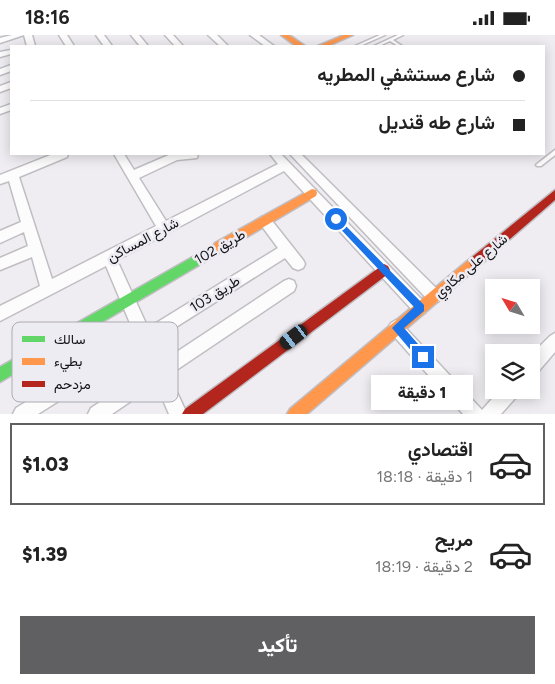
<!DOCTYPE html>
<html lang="ar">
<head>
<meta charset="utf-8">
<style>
  :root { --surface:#fff; --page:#f2f2f2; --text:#222; --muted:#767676; --line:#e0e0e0; --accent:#605f62 }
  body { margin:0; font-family:Figtree,Vazirmatn,sans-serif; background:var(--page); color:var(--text); direction:rtl; height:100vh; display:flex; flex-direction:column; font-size:19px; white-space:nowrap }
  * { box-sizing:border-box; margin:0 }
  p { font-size:16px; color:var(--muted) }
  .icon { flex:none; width:28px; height:28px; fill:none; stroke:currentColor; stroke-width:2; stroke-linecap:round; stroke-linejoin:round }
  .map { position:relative; height:379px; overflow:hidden; direction:ltr }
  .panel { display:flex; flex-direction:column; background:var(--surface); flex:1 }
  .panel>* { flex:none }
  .top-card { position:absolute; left:10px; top:10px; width:535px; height:110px; border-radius:0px; box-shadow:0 2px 12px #0003; direction:rtl; display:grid; align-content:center; height:110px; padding:0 20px; background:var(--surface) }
  .needle { width:32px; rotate:308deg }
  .fabs { position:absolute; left:485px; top:244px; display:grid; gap:10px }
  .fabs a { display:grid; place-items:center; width:55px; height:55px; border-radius:0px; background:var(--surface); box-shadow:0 2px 12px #0003; font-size:25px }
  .end { position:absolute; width:22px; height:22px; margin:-11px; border:6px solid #1a73e8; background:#fff; box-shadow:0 0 0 2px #fff }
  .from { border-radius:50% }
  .bubble { position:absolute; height:35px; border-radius:0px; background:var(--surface); box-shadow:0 2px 12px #0003; font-size:16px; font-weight:800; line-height:35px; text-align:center; direction:rtl }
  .car { position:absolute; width:15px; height:30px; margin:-15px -8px; border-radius:6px; box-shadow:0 0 4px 1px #0007; background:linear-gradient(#222 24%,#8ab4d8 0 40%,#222 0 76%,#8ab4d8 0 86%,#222 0) }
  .top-card b { display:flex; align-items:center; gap:18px; height:48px; font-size:19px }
  .top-card b+b { border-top:1px solid var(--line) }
  .top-card i { width:12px; height:12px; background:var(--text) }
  ul { padding:9px 0 0; list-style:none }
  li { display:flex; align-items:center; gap:15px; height:82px; margin:0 10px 8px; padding:0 10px; border:2px solid transparent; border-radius:0px }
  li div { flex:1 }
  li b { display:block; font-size:19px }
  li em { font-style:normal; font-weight:800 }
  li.active { border-color:var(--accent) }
  li>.icon { width:45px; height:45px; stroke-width:1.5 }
  .action { display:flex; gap:10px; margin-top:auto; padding:10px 20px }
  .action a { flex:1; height:58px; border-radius:0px; background:var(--accent); color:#fff; font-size:20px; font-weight:800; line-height:58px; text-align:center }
  .status { display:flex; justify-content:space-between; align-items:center; height:35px; padding:0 25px; background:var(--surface); direction:ltr }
  .status svg { height:14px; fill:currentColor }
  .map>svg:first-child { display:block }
</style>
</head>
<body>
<div class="status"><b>18:16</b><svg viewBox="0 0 49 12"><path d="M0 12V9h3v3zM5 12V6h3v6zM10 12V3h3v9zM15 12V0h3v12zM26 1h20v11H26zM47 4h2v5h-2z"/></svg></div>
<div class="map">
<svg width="555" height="379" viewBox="0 0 555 379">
  <rect width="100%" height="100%" fill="#efedf2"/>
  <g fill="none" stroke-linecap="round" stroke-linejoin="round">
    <g stroke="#c0bec2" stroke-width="3">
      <g id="lane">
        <polygon points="380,0 385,0 360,11 355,11"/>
        <polygon points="398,0 403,0 393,5 402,11 398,11 390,6 379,11 374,11"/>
        <polygon points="555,115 555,120 541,131 537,131 536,130 537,129"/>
      </g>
    </g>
    <g stroke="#c0bec2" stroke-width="3">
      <g id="street">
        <polygon points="12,0 24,0 0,8 0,3"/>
        <polygon points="24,0 32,0 35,11 27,11"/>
        <polygon points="59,0 67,0 74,11 66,11"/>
        <polygon points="96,0 104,0 112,11 104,11"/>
        <polygon points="131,0 139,0 148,11 140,11"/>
        <polygon points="165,0 173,0 183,11 175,11"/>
        <polygon points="208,0 217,0 228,11 220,11"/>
        <polygon points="250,0 259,0 274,11 265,11"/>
        <polygon points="11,15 11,19 0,22 0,17"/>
        <polygon points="11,30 11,36 0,40 0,34"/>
        <polygon points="11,47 11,53 0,57 0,51"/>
        <polygon points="11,69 11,75 0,79 0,73"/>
        <polygon points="53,119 68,119 67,122 19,142 52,244 156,191 114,119 124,119 134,135 171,119 198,119 197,123 177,125 139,143 166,186 278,129 270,119 281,119 425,268 427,273 425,278 420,280 415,278 284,136 117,225 148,293 278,213 261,190 259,186 261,182 269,182 303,225 305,229 303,233 298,235 293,233 285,223 154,306 163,326 284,246 289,244 294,246 296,251 294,256 169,340 187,379 169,379 156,349 112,379 88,379 91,373 150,334 141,314 38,379 13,379 16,373 135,300 106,231 0,286 0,271 40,251 32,222 0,235 0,223 28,211 24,197 0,208 0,196 21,187 9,146 0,149 0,140"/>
        <polygon points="290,119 301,119 439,256 441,261 439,266 434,268 429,266"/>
        <polygon points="396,285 401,288 482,375 500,355 519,355 517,361 501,379 463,379 391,298 388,293 391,288"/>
        <polygon points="555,298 555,317 537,338 531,340 531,320 550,301"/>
      </g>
    </g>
    <g stroke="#c0bec2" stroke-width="3">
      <polygon id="fast" points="219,207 223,208 225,212 223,216 0,347 0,332"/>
    </g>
    <g stroke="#c0bec2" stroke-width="3">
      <g id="slow">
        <polygon points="281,0 289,0 305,11 296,11"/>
        <polygon points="344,0 353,0 328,11 318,11"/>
        <polygon points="312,154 316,155 317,158 316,161 223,216 219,217 215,216 213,212 215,208"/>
        <polygon points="475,221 479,223 481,227 479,231 307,379 287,379 290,374 471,223"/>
      </g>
    </g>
    <g stroke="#c0bec2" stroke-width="3">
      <g id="jam">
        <polygon points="555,155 555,165 479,231 475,233 471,231 469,227 471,223"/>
        <polygon points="384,229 388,231 390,235 388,239 203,379 182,379 185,374"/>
      </g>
    </g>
    <use href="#lane" fill="#fdfcfd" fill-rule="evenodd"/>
    <use href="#street" fill="#fdfcfd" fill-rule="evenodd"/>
    <use href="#fast" fill="#63d668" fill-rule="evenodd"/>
    <use href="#slow" fill="#ff974d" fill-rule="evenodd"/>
    <use href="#jam" fill="#b3261e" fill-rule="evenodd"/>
  </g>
  <polygon fill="#1a73e8" points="336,181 424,270 424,276 404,293 426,318 426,325 419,325 392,293 414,272 333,186 332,184"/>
  <g text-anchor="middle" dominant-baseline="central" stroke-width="5" stroke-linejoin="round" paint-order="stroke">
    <g font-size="14" fill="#131315" stroke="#eeecf3">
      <text transform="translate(143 205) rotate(-28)">شارع المساكن</text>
      <text transform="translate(220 212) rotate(-30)">طريق 102</text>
      <text transform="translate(471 231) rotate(-40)">شارع على مكاوي</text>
      <text transform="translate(215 259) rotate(-32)">طريق 103</text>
    </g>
  </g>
  <rect x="12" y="287" width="166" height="80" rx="8" fill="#eeecf3" stroke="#acabb0" stroke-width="1"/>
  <rect x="22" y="301" width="23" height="6" fill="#63d668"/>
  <rect x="22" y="323" width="23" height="7" fill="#ff974d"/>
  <rect x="22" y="346" width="23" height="6" fill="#b3261e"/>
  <g font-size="14" fill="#131315">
    <text x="54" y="309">سالك</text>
    <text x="54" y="331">بطيء</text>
    <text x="54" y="354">مزدحم</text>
  </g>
</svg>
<div class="fabs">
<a><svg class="needle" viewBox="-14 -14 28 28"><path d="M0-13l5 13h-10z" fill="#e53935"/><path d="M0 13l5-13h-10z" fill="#767676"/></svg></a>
<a><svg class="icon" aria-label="layers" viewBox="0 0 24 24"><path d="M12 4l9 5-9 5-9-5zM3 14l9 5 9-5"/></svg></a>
</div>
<i class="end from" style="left:336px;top:184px"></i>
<i class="end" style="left:423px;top:322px"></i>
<div class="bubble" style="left:371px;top:340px;width:102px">1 دقيقة</div>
<i class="car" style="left:294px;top:302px;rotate:233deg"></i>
<div class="top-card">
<b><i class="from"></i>شارع مستشفي المطريه</b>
<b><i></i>شارع طه قنديل</b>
</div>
</div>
<section class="panel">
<ul>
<li class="active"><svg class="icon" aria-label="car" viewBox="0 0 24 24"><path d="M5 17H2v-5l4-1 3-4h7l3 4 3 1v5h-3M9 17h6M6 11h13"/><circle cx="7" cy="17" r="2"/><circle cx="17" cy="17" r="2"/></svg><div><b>اقتصادي</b><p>1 دقيقة · 18:18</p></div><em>$1.03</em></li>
<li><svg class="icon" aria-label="car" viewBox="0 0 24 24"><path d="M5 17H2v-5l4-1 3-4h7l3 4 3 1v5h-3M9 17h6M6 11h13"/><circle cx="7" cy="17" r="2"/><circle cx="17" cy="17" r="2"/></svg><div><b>مريح</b><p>2 دقيقة · 18:19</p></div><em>$1.39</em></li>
</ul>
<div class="action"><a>تأكيد</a></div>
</section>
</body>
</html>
